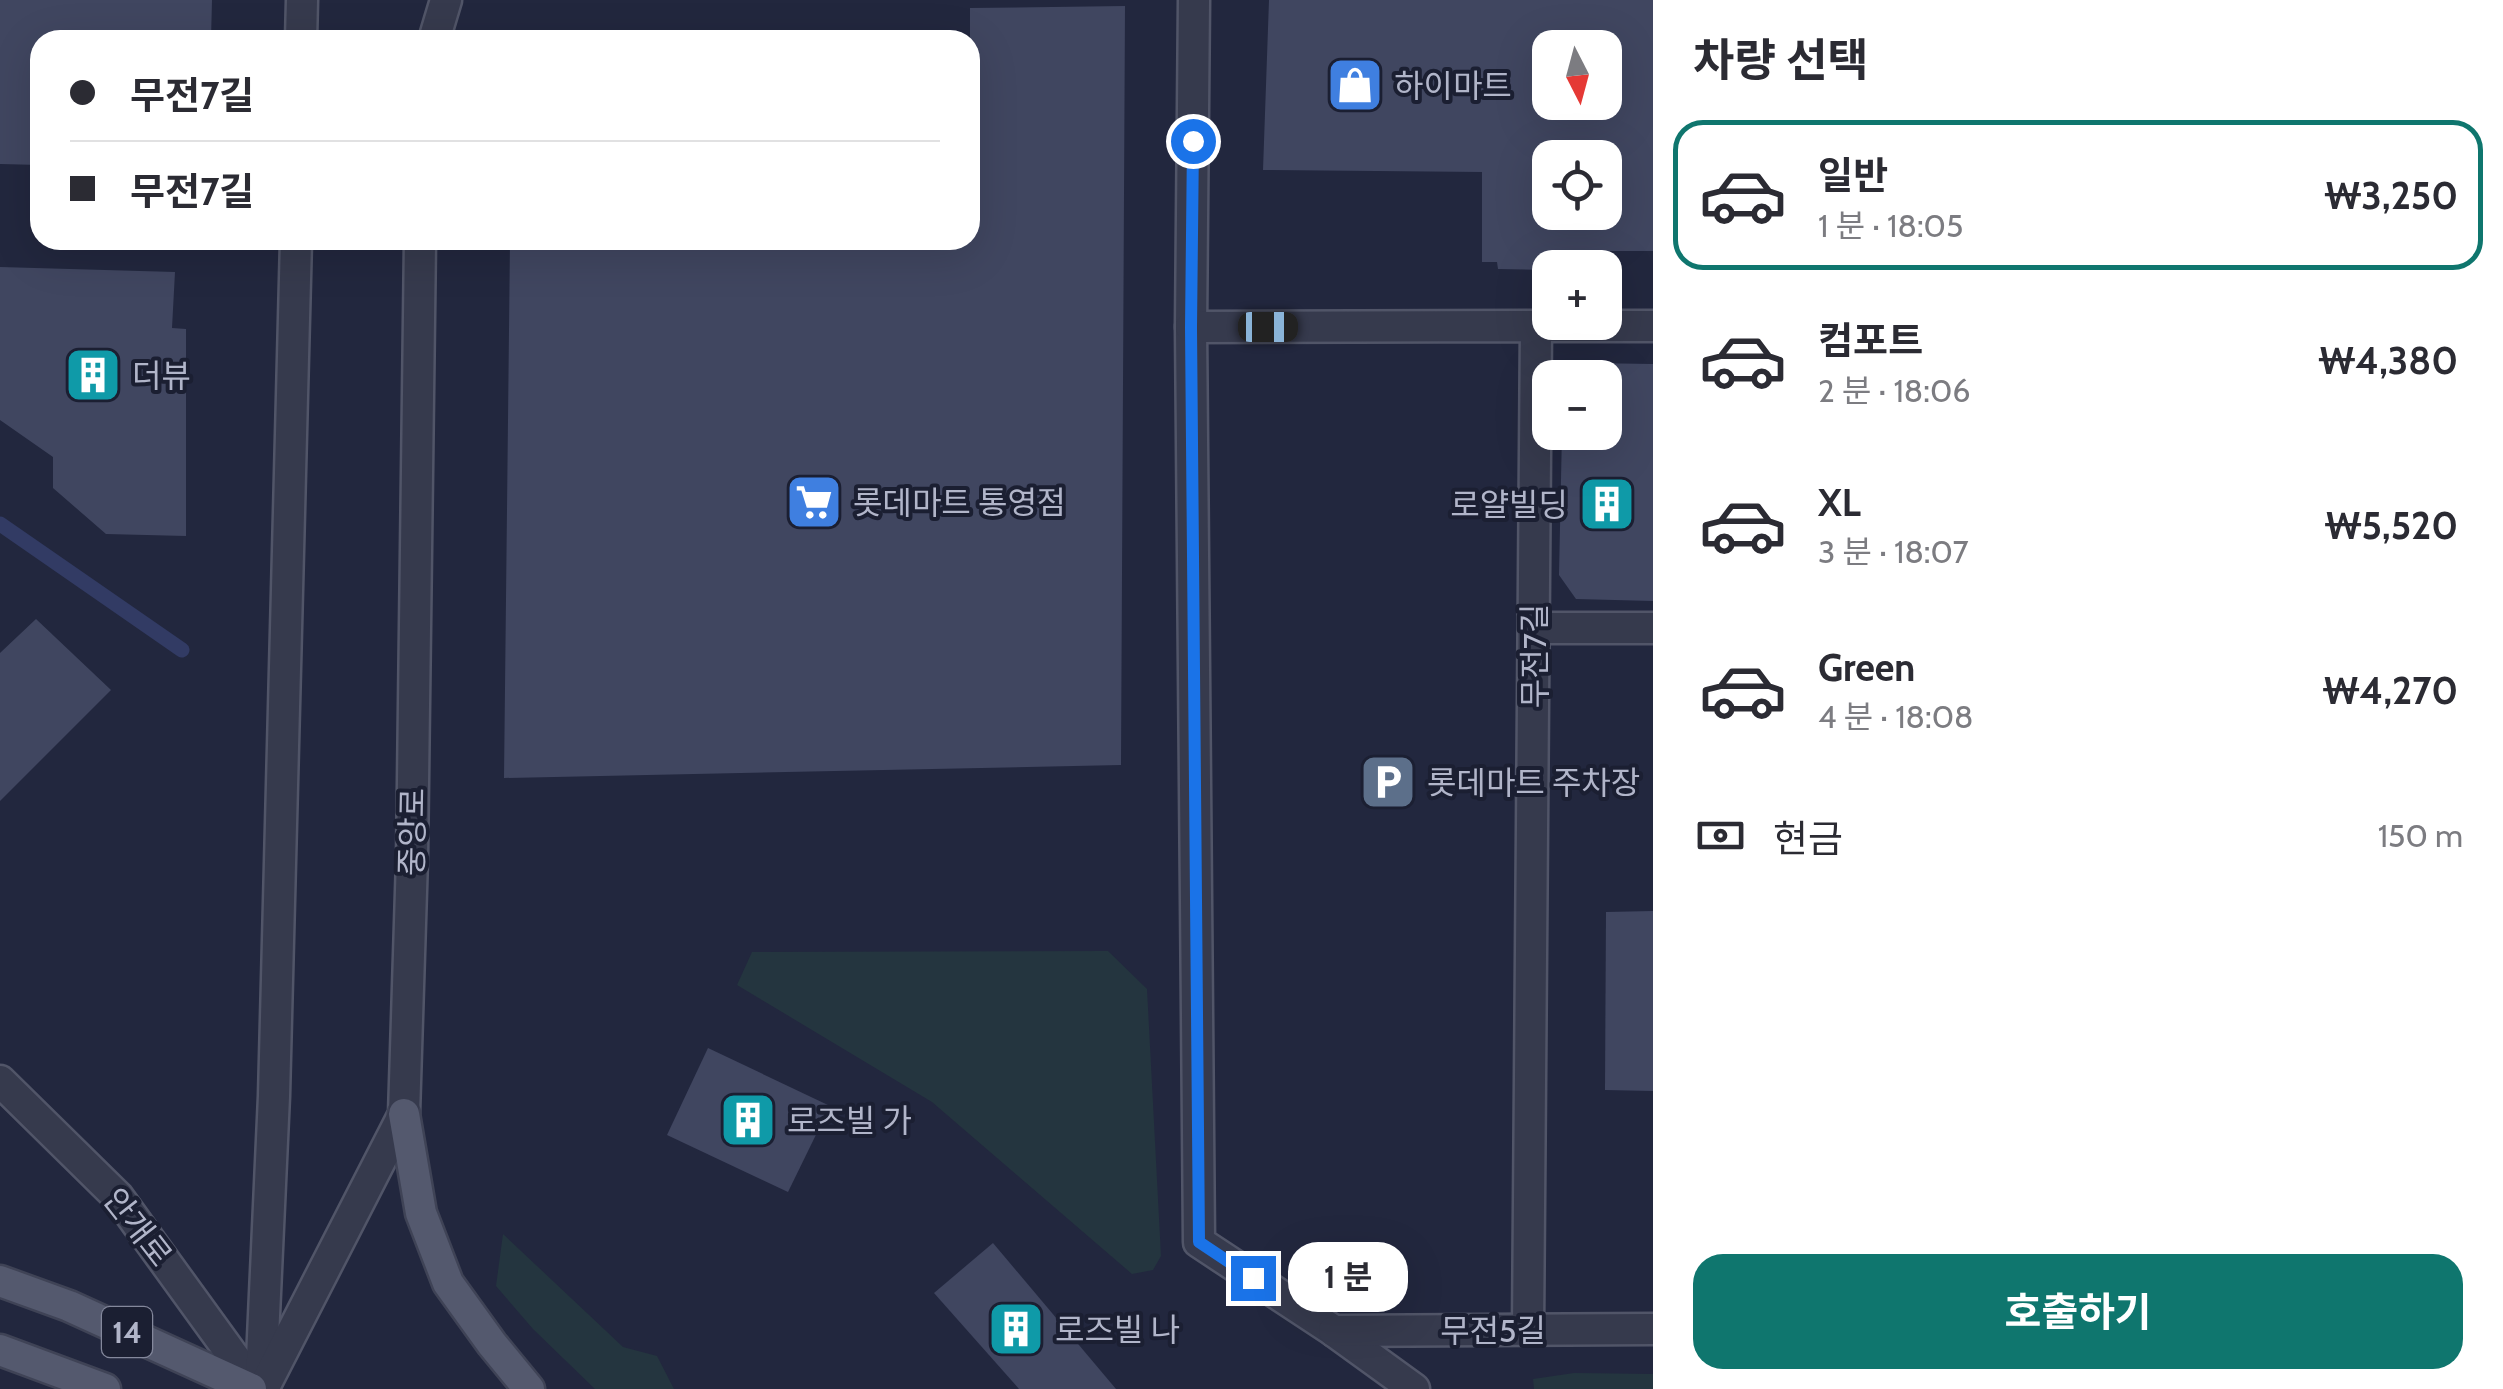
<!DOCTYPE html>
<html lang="ko">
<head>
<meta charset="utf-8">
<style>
  :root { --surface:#fff; --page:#f2f2f3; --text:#2b2b33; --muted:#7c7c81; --line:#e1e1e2; --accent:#0f766e }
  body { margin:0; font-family:Cabin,"Noto Sans KR",sans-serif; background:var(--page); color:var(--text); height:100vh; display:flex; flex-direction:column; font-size:38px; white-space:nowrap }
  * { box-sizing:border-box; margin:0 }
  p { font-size:32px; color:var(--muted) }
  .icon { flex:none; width:55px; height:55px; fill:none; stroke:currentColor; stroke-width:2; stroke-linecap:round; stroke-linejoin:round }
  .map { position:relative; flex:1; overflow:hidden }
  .panel { display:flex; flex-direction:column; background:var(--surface); width:850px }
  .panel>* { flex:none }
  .guide { position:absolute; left:30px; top:30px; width:950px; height:220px; border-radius:30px; box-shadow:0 10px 40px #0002; display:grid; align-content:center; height:220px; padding:0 40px; background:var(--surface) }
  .needle { width:65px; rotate:174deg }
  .buttons { position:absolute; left:1532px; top:30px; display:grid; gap:20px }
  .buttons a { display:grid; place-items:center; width:90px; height:90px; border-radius:20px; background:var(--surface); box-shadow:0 10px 40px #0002; font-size:50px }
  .end { position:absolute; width:45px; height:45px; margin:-22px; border:12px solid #1a73e8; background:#fff; box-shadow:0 0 0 5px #fff }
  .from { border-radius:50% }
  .bubble { position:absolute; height:70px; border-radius:30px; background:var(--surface); box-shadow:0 10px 40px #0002; font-size:32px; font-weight:700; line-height:70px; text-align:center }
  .car { position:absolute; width:30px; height:60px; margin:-30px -15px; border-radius:12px; box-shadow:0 0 8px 2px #0007; background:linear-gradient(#222 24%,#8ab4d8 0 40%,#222 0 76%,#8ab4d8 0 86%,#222 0) }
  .guide b { display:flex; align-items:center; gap:35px; height:95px; font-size:38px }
  .guide b+b { border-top:2px solid var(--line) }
  .guide i { width:25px; height:25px; background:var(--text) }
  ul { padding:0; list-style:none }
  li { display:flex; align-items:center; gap:30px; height:150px; margin:0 20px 15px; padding:0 20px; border:5px solid transparent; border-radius:30px }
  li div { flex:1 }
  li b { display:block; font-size:38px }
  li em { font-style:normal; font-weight:700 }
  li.active { border-color:var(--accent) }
  li>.icon { width:90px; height:90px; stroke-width:1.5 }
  h2 { padding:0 40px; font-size:45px; line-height:120px }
  .pay { display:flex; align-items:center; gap:25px; height:110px; padding:0 40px; font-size:38px }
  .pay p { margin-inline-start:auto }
  .cta { display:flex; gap:20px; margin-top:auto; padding:20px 40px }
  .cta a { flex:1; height:115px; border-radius:30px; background:var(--accent); color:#fff; font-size:40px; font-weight:700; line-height:115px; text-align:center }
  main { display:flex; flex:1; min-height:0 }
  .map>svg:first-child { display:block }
</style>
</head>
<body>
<main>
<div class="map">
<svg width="1653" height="1389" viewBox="0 0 1653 1389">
  <rect width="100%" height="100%" fill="#22273e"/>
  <g fill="#24353f">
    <polygon points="1108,951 1147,989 1161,1256 1153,1270 1132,1274 932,1102 737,985 752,952"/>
    <polygon points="503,1234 623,1347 657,1356 674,1389 595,1389 533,1329 496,1286"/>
    <polygon points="1574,1373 1653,1374 1653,1389 1534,1389 1533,1379"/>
  </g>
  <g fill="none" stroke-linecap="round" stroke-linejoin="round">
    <polyline stroke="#323b64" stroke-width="15" points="0,524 182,650"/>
  </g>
  <g fill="#404660" fill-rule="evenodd">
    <polygon points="0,0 212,0 211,40 40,40 40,165 0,164"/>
    <path d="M1269,0H1653V251H1575V268H1550V270L1498,269L1497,262H1482V172L1263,170ZM1550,48H1605V102H1550ZM1550,158H1605V212H1550Z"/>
    <polygon points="1125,6 1121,765 504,778 510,240 970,240 970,8"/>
    <polygon points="0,267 175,272 172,328 186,329 186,536 106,534 53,488 53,457 0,420"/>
    <polygon points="1589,363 1653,364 1653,601 1576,599 1559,575 1562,432 1605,432 1605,378 1570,378"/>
    <polygon points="36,619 111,690 0,801 0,653"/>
    <polygon points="1653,911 1653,1091 1605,1090 1606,912"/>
    <polygon points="708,1048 830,1106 788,1192 667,1135"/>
    <polygon points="993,1243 1116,1389 1019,1389 934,1293"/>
  </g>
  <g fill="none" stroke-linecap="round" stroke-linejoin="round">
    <g stroke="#515568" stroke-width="35">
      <g id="minor">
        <polyline points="1194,0 1191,327 1199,1242 1334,1331 1414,1389"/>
        <polyline points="301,40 302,0"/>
        <polyline points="434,40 446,0"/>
        <polyline points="1536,326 1653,326"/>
        <polyline points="1191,327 1536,326 1528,1330"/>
        <polyline points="1535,628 1653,628"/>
        <polyline points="0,1081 118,1197 257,1389"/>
        <polyline points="1334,1331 1653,1329"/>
        <polyline points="261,1381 274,1096 296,240"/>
        <polyline points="263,1389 404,1114 412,859 420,240"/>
      </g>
    </g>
    <g stroke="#3f4356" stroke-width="35">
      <g id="major">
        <polyline points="404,1114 421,1213 448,1283 492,1344 529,1389"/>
        <polyline points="0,1281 69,1306 251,1389"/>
        <polyline points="0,1350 105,1389"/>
      </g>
    </g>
    <use href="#minor" stroke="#363a4d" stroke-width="30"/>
    <use href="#major" stroke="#54596e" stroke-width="30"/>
  </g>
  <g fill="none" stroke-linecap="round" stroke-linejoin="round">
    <polyline stroke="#1a73e8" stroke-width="12" points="1193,141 1191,328 1199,1242 1253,1278"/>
  </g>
  <defs>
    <g id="shop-square" transform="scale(2.875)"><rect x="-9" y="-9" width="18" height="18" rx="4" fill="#3f7fe0" stroke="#1b1f32"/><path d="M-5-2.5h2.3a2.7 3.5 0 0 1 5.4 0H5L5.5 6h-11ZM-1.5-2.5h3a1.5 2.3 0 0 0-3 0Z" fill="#fff"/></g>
    <g id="building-square" transform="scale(2.875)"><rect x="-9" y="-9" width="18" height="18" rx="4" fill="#0f9aa8" stroke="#1b1f32"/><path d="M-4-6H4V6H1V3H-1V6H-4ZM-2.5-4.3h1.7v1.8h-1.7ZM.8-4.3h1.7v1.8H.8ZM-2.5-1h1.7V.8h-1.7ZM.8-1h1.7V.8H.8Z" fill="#fff"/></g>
    <g id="supermarket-square" transform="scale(2.875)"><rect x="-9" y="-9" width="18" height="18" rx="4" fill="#3f7fe0" stroke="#1b1f32"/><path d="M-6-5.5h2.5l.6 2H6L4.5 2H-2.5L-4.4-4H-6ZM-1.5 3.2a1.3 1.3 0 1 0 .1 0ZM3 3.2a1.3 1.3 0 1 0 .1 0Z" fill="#fff"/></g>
    <g id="parking-square" transform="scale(2.875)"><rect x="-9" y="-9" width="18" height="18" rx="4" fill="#5c6f8a" stroke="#1b1f32"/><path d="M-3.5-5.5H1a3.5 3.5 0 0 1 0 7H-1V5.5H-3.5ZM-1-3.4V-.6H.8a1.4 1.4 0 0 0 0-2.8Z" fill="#fff"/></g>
  </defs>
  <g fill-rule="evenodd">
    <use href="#shop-square" x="1355" y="85"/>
    <use href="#building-square" x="93" y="375"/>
    <use href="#supermarket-square" x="814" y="502"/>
    <use href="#building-square" x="1607" y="504"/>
    <use href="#parking-square" x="1388" y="782"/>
    <use href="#building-square" x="748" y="1120"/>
    <use href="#building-square" x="1016" y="1329"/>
  </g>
  <g text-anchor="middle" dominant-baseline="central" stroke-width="8" stroke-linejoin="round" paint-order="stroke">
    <rect fill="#1b1f32" stroke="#84889c" stroke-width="2.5" x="102" y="1307" width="50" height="50" rx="8"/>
    <g font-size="30" font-weight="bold" fill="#b1b5c9">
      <text x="127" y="1332">14</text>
    </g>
    <g font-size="32" fill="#b1b5c9" stroke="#1b1f32" text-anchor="start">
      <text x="1394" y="85">하이마트</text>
      <text x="132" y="375">더뷰</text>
      <text x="853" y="502">롯데마트 통영점</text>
      <text x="1568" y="504" text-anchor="end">로얄빌딩</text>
      <text x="1427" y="782">롯데마트 주차장</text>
      <text x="787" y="1120">로즈빌 가</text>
      <text x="1055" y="1329">로즈빌 나</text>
    </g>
    <g font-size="32" fill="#b1b5c9" stroke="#1b1f32">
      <text transform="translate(1534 656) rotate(-90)">무전7길</text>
      <text transform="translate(412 832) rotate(-89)">중앙로</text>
      <text transform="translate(138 1227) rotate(52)">안개로</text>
      <text x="1493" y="1330">무전5길</text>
    </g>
  </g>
</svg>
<div class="buttons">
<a><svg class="needle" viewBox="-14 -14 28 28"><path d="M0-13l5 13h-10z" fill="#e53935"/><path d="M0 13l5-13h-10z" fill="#7c7c81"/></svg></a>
<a><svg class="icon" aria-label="locate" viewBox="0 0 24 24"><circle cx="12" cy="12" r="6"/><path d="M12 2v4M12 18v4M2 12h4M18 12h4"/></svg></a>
<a>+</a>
<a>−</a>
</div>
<i class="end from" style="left:1193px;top:141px"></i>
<i class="end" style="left:1253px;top:1278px"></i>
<div class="bubble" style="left:1288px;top:1242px;width:120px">1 분</div>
<i class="car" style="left:1268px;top:327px;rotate:90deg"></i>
<div class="guide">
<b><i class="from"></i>무전7길</b>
<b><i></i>무전7길</b>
</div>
</div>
<section class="panel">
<h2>차량 선택</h2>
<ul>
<li class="active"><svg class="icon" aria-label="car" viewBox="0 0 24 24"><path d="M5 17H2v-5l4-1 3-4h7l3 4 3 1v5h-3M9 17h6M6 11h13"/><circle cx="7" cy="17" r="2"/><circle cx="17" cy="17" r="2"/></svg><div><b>일반</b><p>1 분 · 18:05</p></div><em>₩3,250</em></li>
<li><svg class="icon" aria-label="car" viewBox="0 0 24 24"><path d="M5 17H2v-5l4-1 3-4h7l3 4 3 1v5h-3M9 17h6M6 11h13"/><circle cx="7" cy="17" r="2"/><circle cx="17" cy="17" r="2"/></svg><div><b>컴포트</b><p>2 분 · 18:06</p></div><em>₩4,380</em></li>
<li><svg class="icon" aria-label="car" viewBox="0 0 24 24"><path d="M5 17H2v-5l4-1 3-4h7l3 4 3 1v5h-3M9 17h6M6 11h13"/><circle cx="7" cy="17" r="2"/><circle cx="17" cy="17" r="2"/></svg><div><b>XL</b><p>3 분 · 18:07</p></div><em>₩5,520</em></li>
<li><svg class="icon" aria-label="car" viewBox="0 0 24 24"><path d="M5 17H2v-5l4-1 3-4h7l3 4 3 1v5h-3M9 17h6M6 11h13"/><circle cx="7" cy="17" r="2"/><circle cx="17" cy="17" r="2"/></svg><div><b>Green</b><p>4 분 · 18:08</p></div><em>₩4,270</em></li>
</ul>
<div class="pay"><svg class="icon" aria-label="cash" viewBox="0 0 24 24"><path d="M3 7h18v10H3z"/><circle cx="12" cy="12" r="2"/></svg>현금<p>150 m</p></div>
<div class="cta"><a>호출하기</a></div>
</section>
</main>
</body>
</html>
